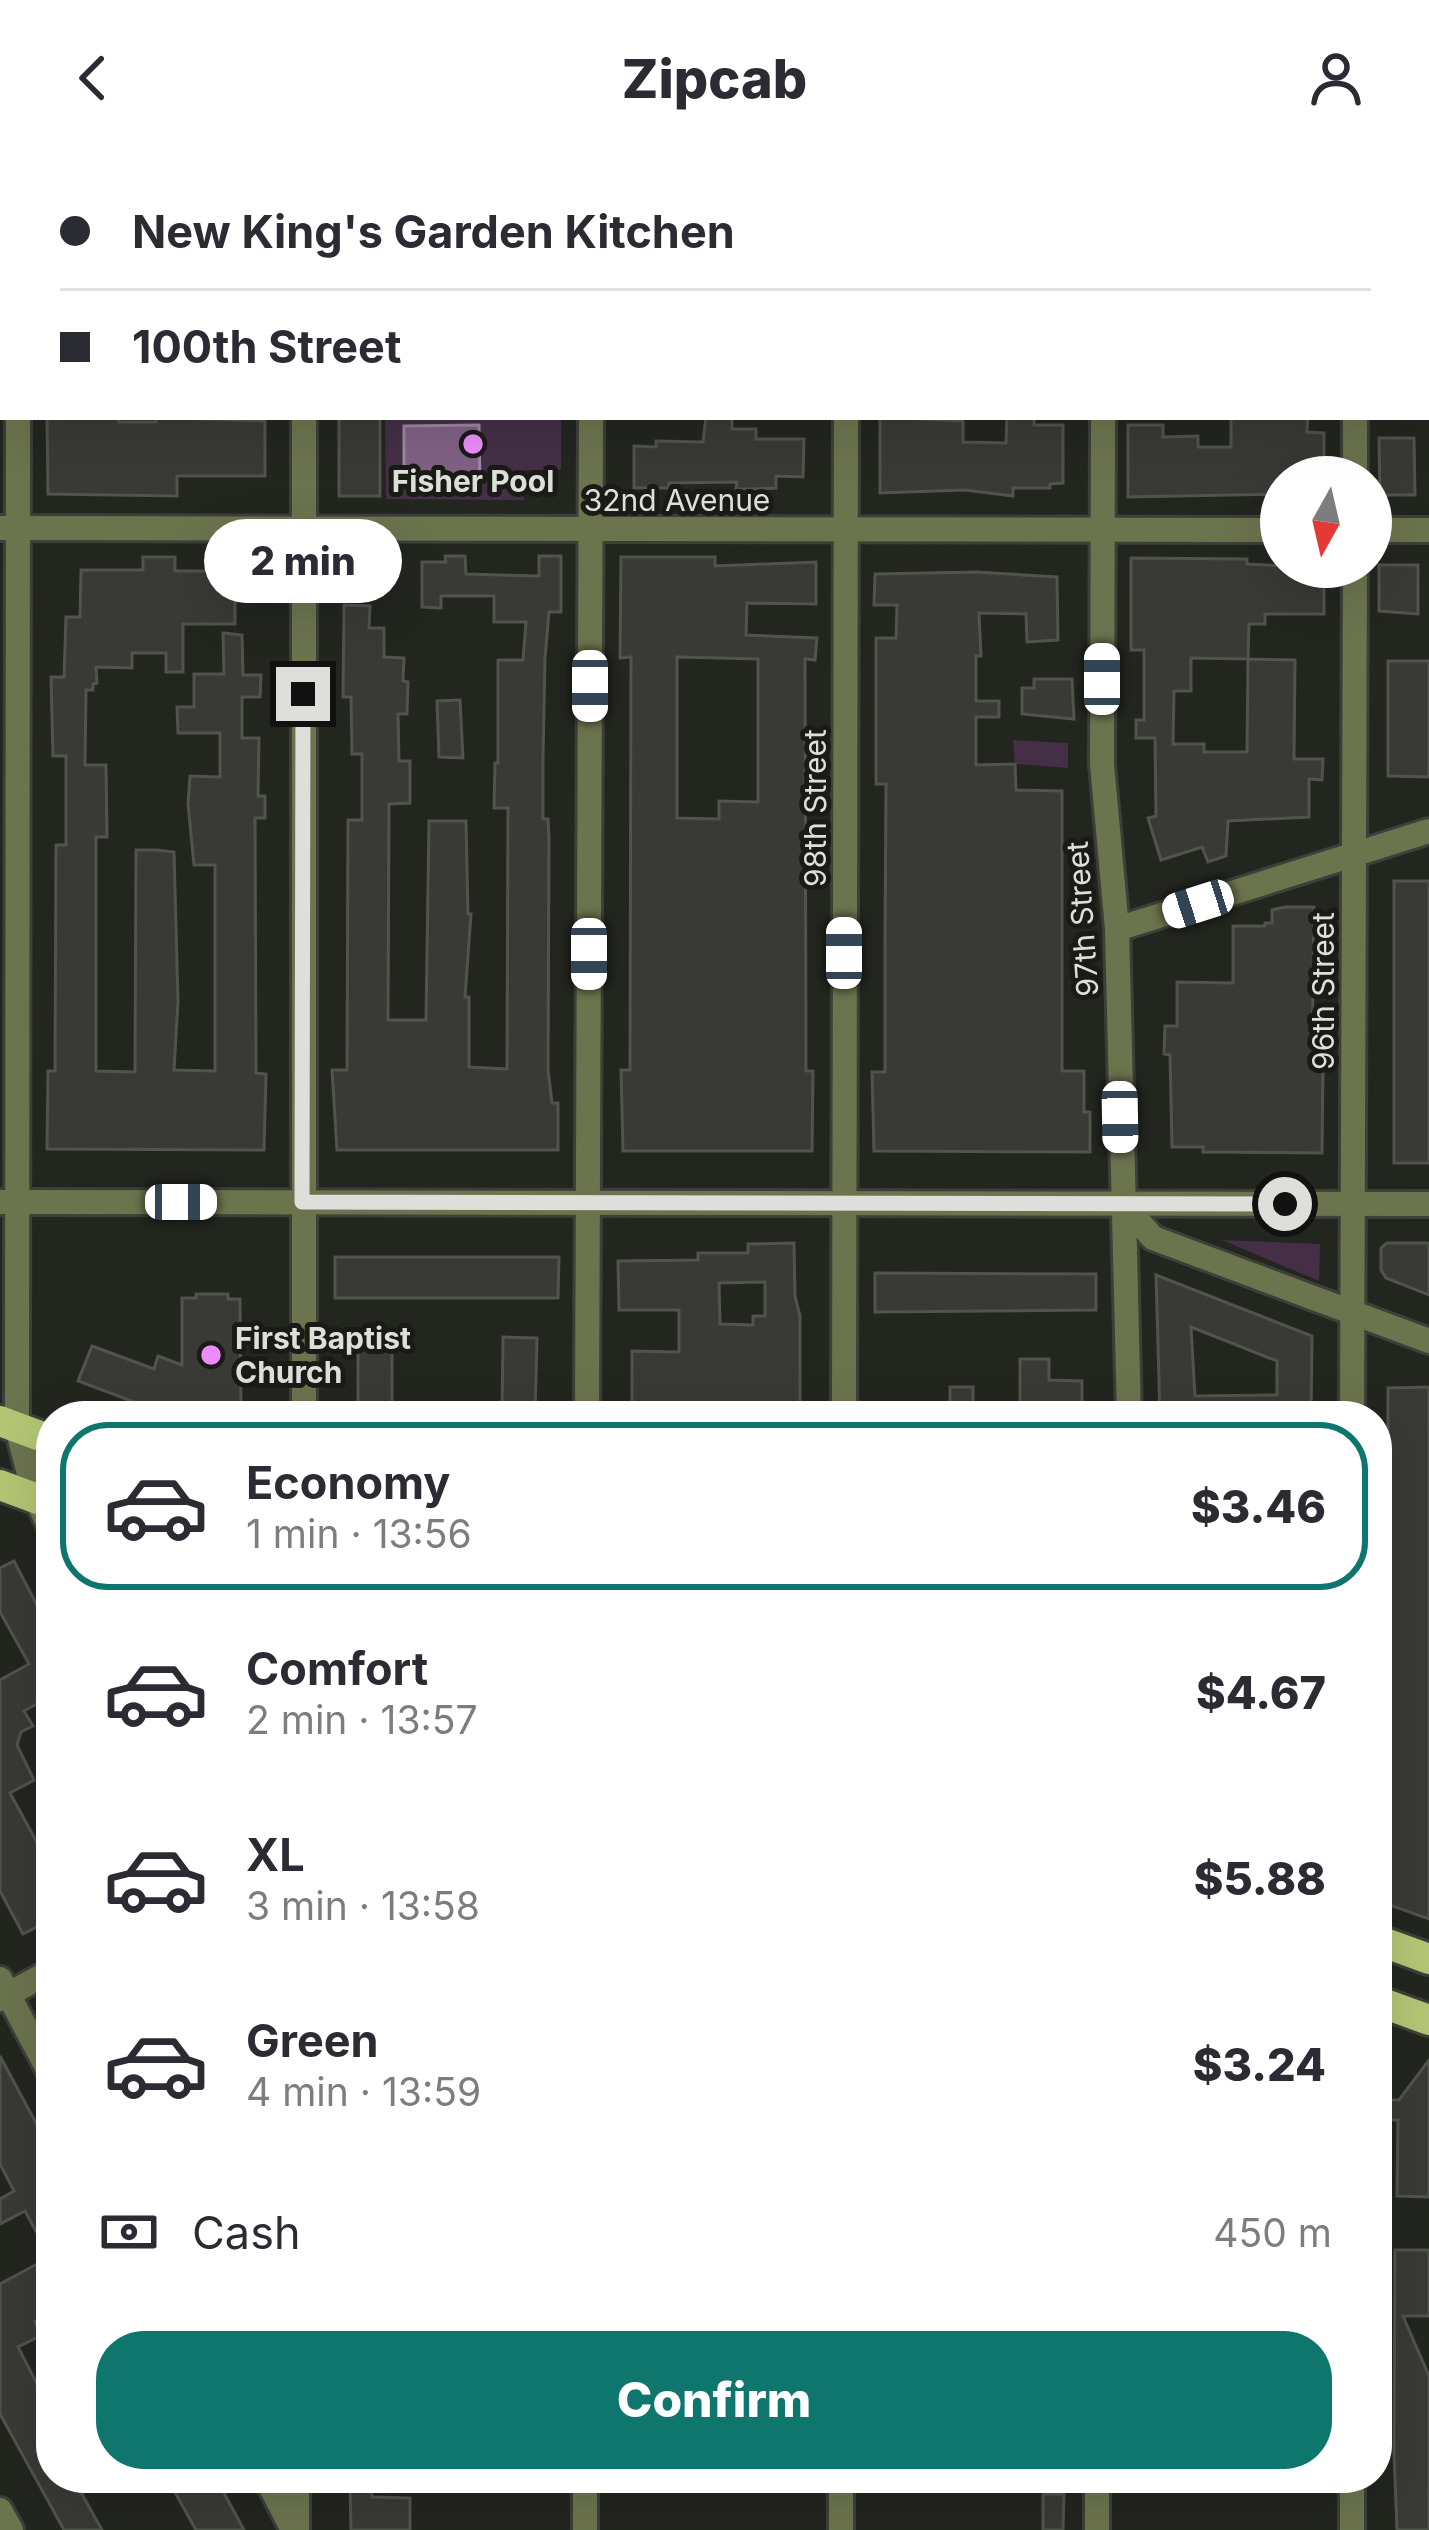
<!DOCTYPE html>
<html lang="en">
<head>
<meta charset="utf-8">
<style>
  :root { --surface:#fff; --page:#f7f7f7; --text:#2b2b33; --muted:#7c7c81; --line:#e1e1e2; --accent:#0f766e }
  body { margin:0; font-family:Inter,sans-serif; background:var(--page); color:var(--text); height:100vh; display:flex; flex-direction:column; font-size:45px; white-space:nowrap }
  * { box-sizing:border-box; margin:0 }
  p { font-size:39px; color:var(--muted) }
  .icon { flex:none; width:66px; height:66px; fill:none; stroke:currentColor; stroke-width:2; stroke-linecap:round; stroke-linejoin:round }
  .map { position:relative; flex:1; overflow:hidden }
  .side { position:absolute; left:36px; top:1245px; width:1356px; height:1092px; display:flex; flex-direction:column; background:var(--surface); border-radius:48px; box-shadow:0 12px 48px #0002 }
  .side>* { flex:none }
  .top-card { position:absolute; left:0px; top:0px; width:1431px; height:264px; box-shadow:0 12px 48px #0002; display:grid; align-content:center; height:264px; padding:0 60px; background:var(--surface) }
  .needle { width:78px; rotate:188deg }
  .controls { position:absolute; left:1260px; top:300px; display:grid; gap:24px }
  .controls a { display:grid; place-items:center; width:132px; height:132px; border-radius:50%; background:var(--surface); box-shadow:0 12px 48px #0002; font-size:60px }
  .end { position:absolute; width:54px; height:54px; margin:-27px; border:15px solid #dedfdb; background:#111; box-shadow:0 0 0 6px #111 }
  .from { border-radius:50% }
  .bubble { position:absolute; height:84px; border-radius:42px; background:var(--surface); box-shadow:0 12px 48px #0002; font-size:39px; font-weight:800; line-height:84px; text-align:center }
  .car { position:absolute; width:36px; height:72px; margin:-36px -18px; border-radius:15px; box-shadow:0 0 9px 3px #0007; background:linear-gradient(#fff 24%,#345 0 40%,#fff 0 76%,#345 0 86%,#fff 0) }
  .top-card b { display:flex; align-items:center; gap:42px; height:114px; font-size:45px }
  .top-card b+b { border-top:3px solid var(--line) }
  .top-card i { width:30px; height:30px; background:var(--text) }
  ul { padding:21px 0 0; list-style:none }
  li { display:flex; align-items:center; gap:36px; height:168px; margin:0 24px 18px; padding:0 36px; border:6px solid transparent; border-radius:48px }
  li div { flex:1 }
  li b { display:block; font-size:45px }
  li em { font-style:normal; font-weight:800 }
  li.selected { border-color:var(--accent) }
  li>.icon { width:108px; height:108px; stroke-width:1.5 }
  .pay { display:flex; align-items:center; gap:30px; height:132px; padding:0 60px; font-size:45px }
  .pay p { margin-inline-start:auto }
  .action { display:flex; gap:24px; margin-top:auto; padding:24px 60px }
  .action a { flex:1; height:138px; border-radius:48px; background:var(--accent); color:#fff; font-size:48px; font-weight:800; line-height:138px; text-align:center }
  header { display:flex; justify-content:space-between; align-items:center; height:156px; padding:0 60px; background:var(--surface); font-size:54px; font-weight:800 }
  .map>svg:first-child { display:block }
</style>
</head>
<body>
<header><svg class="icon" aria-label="back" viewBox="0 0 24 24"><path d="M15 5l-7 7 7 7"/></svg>Zipcab<svg class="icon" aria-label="person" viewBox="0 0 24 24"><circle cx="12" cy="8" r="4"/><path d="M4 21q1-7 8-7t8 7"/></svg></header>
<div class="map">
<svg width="1429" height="2374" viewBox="0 0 1429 2374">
  <rect width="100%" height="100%" fill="#23251f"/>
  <g fill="#442f47">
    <polygon points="385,261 561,261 561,314 524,314 524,344 386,343"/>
    <polygon points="1013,584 1068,587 1068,612 1015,608"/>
    <polygon points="1222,1084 1320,1088 1319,1125"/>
  </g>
  <polygon fill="#806185" stroke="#9c879f" stroke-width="3" points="479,269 480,329 404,330 404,270"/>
  <g fill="#393a35" stroke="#51534d" stroke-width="3" fill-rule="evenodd">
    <polygon points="47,261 119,261 119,266 156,266 156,261 265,265 265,320 177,320 177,340 48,338"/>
    <rect x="339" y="261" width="41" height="79"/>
    <polygon points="706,261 732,261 732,273 756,273 756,283 804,283 803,321 776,320 776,332 754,333 736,333 737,326 669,327 669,332 634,332 634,290 656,291 656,285 703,286"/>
    <polygon points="880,261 963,265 963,286 1006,287 1007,261 1034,261 1034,269 1063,269 1063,327 1050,328 1050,332 1013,332 1013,340 965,334 880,337"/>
    <polygon points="1231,261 1308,261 1307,276 1324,277 1324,321 1281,321 1281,338 1128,341 1128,269 1163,269 1163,281 1198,280 1198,291 1231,291"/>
    <polygon points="1379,282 1414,282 1415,339 1380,339"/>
    <polygon points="445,400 465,400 466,418 539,420 539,400 561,400 561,456 549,456 545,502 543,601 543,663 548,663 549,683 548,914 552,947 558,947 558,994 337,994 332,914 347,914 348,664 362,664 362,598 352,598 351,541 343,541 344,449 370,450 369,472 384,472 384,501 404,502 403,525 408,526 407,558 398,558 399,605 410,605 410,647 389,648 388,864 426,864 429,665 466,665 468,758 471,758 465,841 469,841 469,911 507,913 508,652 494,652 495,607 498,607 498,504 523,504 526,466 494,466 494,440 441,440 441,452 422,451 422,406 446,406"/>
    <polygon points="143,401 175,401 175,415 222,415 224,404 243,403 245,443 235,443 235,468 183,468 183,516 166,516 166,497 132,497 132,512 96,511 97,527 93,528 93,534 86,534 85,609 106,609 107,681 96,681 96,915 135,916 136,694 157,694 174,696 178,845 174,914 215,915 215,709 194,709 188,648 190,620 220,621 220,577 178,577 177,551 194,551 194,518 224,518 223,477 242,479 243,519 261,519 260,541 242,541 242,582 259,582 258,640 265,640 265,662 255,662 256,917 266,918 264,994 47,993 48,915 55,915 56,689 66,689 66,600 53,600 51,521 64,521 66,461 80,461 81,414 143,414"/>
    <path d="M621,401H715V410L816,406V448L747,447L746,479L817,482L815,504L805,503L806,915H813L812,995H623L621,914H630L631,501L620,502ZM677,501L758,503V646L719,645V663L677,662Z"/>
    <polygon points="1131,402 1247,403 1247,408 1305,411 1305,418 1324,418 1324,458 1265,458 1265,468 1249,468 1248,503 1191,502 1191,535 1174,535 1173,588 1204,588 1204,596 1247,596 1248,503 1295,504 1294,603 1323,603 1322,624 1309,623 1309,661 1228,665 1226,700 1208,706 1202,691 1161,704 1148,662 1156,660 1155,582 1136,582 1136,564 1144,564 1144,494 1131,494"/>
    <polygon points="1379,409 1418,409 1418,458 1379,455"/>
    <polygon points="977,416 1057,421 1058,484 1027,486 1026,458 979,457 981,500 976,500 976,545 999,545 999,561 976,561 976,609 1015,608 1016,634 1062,635 1062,915 1084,915 1084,956 1090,956 1090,996 874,995 872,916 885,916 885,785 886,628 876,628 876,482 896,482 897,449 874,449 875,418"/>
    <polygon points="1388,505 1429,505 1429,621 1388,620"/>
    <polygon points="1034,523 1072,523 1074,563 1022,558 1022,532 1034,532"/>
    <polygon points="460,544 463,602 439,601 437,545"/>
    <rect x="1394" y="725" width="35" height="282"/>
    <polygon points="1285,751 1314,751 1312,907 1323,907 1322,997 1203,996 1203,991 1172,991 1170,899 1164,898 1165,870 1177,870 1177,826 1233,827 1233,770 1265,770 1265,767 1272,767 1272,754"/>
    <path d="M794,1087L795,1140L800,1160V1260H632V1195L679,1196V1154H619L618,1105L698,1104V1097H748V1088ZM765,1126V1160H753V1169L720,1168L719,1127Z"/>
    <polygon points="1387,1087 1429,1087 1429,1139 1386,1122 1381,1114 1381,1092"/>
    <polygon points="335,1101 559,1101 558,1142 335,1142"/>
    <polygon points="875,1117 1096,1118 1096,1154 875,1156"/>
    <path d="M1156,1119L1312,1180L1311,1260H1160ZM1191,1171L1277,1205V1239L1195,1240Z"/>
    <polygon points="196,1138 228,1138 228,1143 240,1143 241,1260 171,1260 78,1225 92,1190 154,1213 158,1200 182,1209 182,1142 196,1142"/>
    <rect x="358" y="1180" width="34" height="73"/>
    <polygon points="503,1181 537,1182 535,1260 502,1260"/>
    <polygon points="1020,1203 1049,1203 1049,1224 1082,1225 1082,1248 1047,1248 1047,1260 1024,1260 1024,1248 1020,1248"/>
    <rect x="950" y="1231" width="23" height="29"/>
    <polygon points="1429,1231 1429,1763 1381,1746 1381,1659 1387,1659 1388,1232"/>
    <polygon points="14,1405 51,1476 51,1540 24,1555 33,1570 21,1576 17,1589 34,1624 10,1637 51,1712 51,1764 23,1778 0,1735 0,1524 29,1508 0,1456 0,1412"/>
    <polygon points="0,1900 51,1995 51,2158 35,2166 42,2179 18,2191 37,2228 51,2220 51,2322 73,2322 102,2374 64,2374 0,2258 0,2128 50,2101 25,2055 0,2068 0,2043 14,2035 0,2008"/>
    <polygon points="1429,1904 1429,2041 1397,2040 1398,1964 1385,1964 1385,1944 1399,1944"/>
    <polygon points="1395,2094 1429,2094 1429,2160 1403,2160 1429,2220 1429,2374 1397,2374 1394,2297"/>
    <polygon points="167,2322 222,2322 229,2334 224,2337 244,2374 196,2374"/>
    <polygon points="350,2325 372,2325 372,2341 410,2342 410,2374 351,2374"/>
    <polygon points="1043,2338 1064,2338 1063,2374 1043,2374"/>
  </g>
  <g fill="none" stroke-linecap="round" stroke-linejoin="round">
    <g stroke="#3d3f39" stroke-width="30">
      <g id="minor">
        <polyline points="18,3 18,0"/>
        <polyline points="304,3 304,0"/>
        <polyline points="591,3 591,0"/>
        <polyline points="847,3 847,0"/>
        <polyline points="1104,3 1104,0"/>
        <polyline points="1356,3 1356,0"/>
        <polyline points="18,261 17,1272 35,1341 51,1373"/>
        <polyline points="1103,261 1102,608 1117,773 1129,1260"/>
        <polyline points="1355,321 1355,261"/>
        <polyline points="0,372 1281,374"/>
        <polyline points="1371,374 1429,374"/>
        <polyline points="1117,773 1429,675"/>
        <polyline points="0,1046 1429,1048"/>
        <polyline points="1123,1048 1153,1082 1429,1185"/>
        <polyline points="304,1260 304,261"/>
        <polyline points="587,1260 591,261"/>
        <polyline points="844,1260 846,261"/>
        <polyline points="1352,1260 1355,411"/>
        <polyline points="0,1823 51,1919"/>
        <polyline points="0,1843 51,1815"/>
        <polyline points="266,2322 293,2374"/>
        <polyline points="0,2354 11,2374"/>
        <polyline points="297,2374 297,2322"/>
        <polyline points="585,2374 585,2322"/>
        <polyline points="841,2374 841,2322"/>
        <polyline points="1097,2374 1097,2322"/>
        <polyline points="1352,2374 1352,2322"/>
      </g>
    </g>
    <g stroke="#3d3f39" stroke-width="36">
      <g id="primary">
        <polyline points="0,1265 51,1284"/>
        <polyline points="0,1329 51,1348"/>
        <polyline points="1377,1784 1429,1803"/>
        <polyline points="1377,1845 1429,1864"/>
      </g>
    </g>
    <use href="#minor" stroke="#6c744e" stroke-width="24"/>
    <use href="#primary" stroke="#b4c675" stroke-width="30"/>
  </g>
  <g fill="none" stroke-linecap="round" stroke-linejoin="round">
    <polyline stroke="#dedfdb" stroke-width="15" points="303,538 302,1046 1285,1048"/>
  </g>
  <g fill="#ec8cfa" stroke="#1a1b16" stroke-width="4.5">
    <circle cx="473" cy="288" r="12"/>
    <circle cx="211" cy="1199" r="12"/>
  </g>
  <g text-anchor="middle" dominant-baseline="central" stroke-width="10" stroke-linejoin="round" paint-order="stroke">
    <g font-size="30" font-weight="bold" fill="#dedfdb" stroke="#1a1b16">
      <text x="473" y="325">Fisher Pool</text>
      <text x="235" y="1182" text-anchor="start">First Baptist<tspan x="235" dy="34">Church</tspan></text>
    </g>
    <g font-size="30" fill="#dedfdb" stroke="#1a1b16">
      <text x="677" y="344">32nd Avenue</text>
      <text transform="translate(815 652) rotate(-90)">98th Street</text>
      <text transform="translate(1082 763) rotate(-94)">97th Street</text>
      <text transform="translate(1323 835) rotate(-90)">96th Street</text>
    </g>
  </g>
</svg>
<div class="controls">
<a><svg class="needle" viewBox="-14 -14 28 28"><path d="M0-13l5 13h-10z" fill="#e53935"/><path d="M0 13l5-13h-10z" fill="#7c7c81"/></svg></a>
</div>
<i class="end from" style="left:1285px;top:1048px"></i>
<i class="end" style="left:303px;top:538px"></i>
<div class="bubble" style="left:204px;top:363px;width:198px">2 min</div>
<i class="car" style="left:1102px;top:523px;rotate:0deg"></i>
<i class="car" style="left:590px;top:530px;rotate:180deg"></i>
<i class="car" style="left:1198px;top:748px;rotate:252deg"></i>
<i class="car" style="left:844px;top:797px;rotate:0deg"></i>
<i class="car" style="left:589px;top:798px;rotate:180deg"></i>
<i class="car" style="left:1120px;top:961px;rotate:179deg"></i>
<i class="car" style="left:181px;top:1046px;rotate:90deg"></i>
<div class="top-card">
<b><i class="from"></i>New King's Garden Kitchen</b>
<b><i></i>100th Street</b>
</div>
<section class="side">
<ul>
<li class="selected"><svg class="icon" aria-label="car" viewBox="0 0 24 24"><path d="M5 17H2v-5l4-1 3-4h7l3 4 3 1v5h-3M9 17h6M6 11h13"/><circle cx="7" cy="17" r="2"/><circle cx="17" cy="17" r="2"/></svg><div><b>Economy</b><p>1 min · 13:56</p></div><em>$3.46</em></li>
<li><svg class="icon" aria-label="car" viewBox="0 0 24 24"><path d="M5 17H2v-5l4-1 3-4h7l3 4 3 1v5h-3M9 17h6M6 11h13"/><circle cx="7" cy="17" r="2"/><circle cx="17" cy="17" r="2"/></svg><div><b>Comfort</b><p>2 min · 13:57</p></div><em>$4.67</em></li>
<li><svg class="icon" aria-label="car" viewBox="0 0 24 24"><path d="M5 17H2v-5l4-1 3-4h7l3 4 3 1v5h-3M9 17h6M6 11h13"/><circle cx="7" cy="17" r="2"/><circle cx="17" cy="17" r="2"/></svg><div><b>XL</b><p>3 min · 13:58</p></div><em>$5.88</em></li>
<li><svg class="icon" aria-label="car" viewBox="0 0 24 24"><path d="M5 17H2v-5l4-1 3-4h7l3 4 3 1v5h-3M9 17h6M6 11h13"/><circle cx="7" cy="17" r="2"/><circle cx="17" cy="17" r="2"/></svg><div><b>Green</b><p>4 min · 13:59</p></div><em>$3.24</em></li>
</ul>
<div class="pay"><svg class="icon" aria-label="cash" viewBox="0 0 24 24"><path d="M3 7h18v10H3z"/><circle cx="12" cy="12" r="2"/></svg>Cash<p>450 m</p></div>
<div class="action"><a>Confirm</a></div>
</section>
</div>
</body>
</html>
